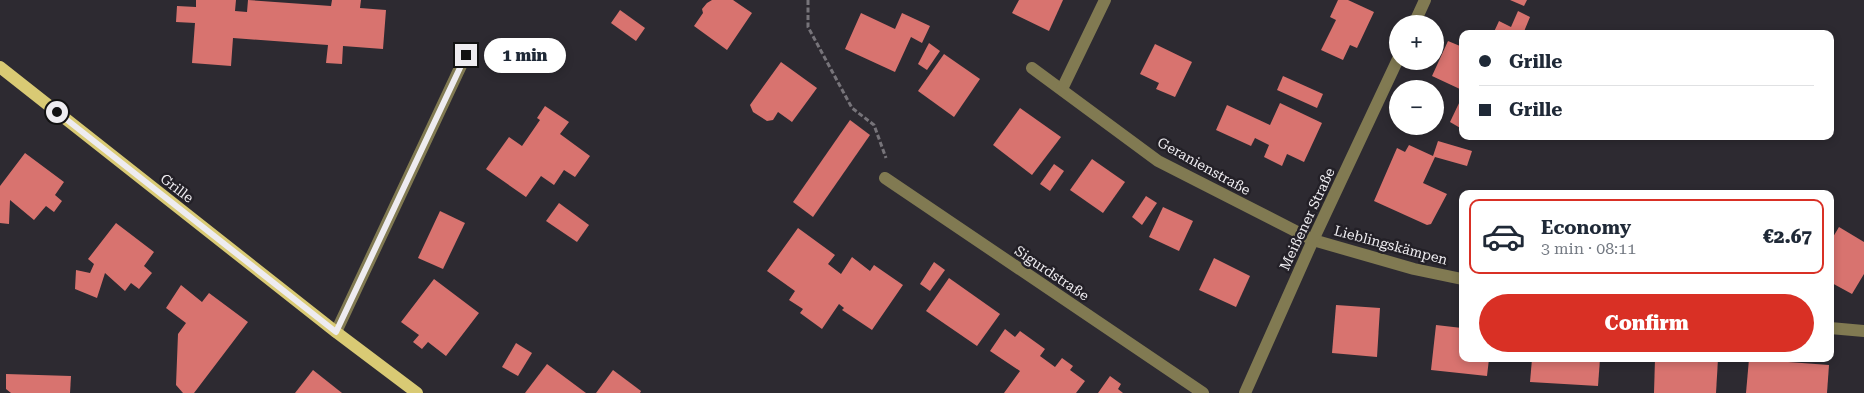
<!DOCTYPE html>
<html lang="en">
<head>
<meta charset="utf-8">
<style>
  :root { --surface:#fff; --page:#f2f2f3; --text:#1f2937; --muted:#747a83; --line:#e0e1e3; --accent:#d93025 }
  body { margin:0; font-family:"Roboto Serif",serif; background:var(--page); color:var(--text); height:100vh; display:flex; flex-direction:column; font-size:19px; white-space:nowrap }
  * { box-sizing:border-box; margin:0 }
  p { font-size:16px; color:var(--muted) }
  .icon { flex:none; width:28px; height:28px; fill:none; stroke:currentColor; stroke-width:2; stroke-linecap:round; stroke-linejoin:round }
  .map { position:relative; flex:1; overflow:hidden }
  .panel { position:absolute; left:1459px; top:190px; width:375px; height:172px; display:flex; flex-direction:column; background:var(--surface); border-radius:10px; box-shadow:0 2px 8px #0003 }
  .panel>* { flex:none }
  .top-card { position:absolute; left:1459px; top:30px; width:375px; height:110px; border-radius:10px; box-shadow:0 2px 8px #0003; display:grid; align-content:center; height:110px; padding:0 20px; background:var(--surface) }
  .buttons { position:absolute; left:1389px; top:15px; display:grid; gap:10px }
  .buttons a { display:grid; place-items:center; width:55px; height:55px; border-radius:50%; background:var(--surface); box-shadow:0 2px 8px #0003; font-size:25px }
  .end { position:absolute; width:22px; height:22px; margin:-11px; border:6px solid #eeecf0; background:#111; box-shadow:0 0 0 2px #111 }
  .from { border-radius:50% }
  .bubble { position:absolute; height:35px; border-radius:18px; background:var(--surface); box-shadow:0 2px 8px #0003; font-size:16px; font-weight:800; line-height:35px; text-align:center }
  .top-card b { display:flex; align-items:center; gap:18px; height:48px; font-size:19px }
  .top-card b+b { border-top:1px solid var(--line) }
  .top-card i { width:12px; height:12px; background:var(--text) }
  ul { padding:9px 0 0; list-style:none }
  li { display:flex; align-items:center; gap:15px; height:75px; margin:0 10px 8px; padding:0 10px; border:2px solid transparent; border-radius:10px }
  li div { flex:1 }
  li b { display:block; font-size:19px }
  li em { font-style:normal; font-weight:800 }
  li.current { border-color:var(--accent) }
  li>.icon { width:45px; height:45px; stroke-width:1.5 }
  .action { display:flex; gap:10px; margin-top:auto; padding:10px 20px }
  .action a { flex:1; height:58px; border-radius:30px; background:var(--accent); color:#fff; font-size:20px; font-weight:800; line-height:58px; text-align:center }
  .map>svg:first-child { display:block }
</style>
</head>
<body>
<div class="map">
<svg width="1864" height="393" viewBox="0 0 1864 393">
  <rect width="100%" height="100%" fill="#2d2a31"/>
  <g fill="#d8736f">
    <polygon points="196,0 236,0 235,11 247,12 248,0 331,6 332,0 361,0 360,8 386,10 383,49 343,46 342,64 326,63 328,45 233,38 231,66 192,63 195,23 176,22 177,6 196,7"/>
    <polygon points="712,0 733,0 752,13 727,50 694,26 703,13 702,9 707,3"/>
    <polygon points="1019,0 1063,0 1049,31 1012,13"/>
    <polygon points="1338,0 1348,0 1374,12 1357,48 1350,45 1343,60 1321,50 1336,20 1330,17"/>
    <polygon points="1510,0 1527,0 1524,6"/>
    <polygon points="620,10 645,28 636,41 611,23"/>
    <polygon points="1518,11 1530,17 1523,34 1493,34 1499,21 1511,27"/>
    <polygon points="861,13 895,29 902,13 930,26 922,43 911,37 895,72 845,49"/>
    <polygon points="1448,41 1460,46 1462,41 1462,90 1432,76"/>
    <polygon points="929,43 940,51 927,70 918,64"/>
    <polygon points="1155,44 1192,62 1175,97 1156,89 1159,83 1140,74"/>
    <polygon points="944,54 980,79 954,117 918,91"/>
    <polygon points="781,62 817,88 792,122 778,112 773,120 767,121 753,112 750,105"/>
    <polygon points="1283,76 1323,94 1317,108 1277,90"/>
    <polygon points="1461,99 1462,99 1462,129 1450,122"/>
    <polygon points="1280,103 1322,123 1304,162 1287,154 1282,166 1264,157 1269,145 1255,138 1251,146 1216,130 1227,105 1270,125"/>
    <polygon points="545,106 569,122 560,134 590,156 575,177 564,170 554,185 541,176 526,197 486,169 509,137 522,146 540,120 537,118"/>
    <polygon points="1020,108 1061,137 1032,175 993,145"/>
    <polygon points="850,120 870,135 813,217 793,202"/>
    <polygon points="1438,141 1472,151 1467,166 1435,157 1423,183 1447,194 1431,224 1427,225 1374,201 1397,148 1405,152 1409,145 1433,156"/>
    <polygon points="25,153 64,182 55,195 62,201 54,212 46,206 34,220 10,200 9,224 0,223 0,186"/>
    <polygon points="1092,159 1125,182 1103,213 1070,190"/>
    <polygon points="1054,164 1064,171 1050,191 1040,184"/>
    <polygon points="1146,196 1157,203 1142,225 1132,217"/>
    <polygon points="559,203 589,225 577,242 546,221"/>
    <polygon points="1163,207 1193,221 1179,251 1149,237"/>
    <polygon points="440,211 465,223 443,269 418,258"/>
    <polygon points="116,223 154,252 144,266 152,273 139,289 131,283 125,291 105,273 97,298 75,289 76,270 90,273 94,264 88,259"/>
    <polygon points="1839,227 1864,242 1864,274 1852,294 1830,282 1830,242"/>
    <polygon points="798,228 835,255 828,264 841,274 852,257 870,271 874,265 903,285 872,330 842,310 844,308 839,304 822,329 800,313 803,309 789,300 795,291 767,271"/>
    <polygon points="1214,258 1250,276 1236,307 1199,290"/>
    <polygon points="934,262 945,270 930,291 920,284"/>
    <polygon points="949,278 1000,314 977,346 926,311"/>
    <polygon points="434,279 479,313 446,356 428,342 422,349 413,342 419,335 401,322"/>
    <polygon points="181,285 202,302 209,293 248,322 194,393 183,393 176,385 178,334 186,323 166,308"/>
    <polygon points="1336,305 1380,308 1377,357 1332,353"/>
    <polygon points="1436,325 1462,328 1462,359 1489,359 1487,376 1431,370"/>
    <polygon points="1005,329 1015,337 1020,331 1045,349 1040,356 1055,367 1062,358 1073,366 1070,370 1085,381 1076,393 1004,393 1020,371 990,351"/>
    <polygon points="516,343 532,353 518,376 502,367"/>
    <polygon points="1532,359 1600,359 1598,386 1530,382"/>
    <polygon points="1655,359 1718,359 1716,393 1654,393"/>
    <polygon points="1749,359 1829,365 1827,393 1746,393"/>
    <polygon points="547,364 586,393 525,393"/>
    <polygon points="313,370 342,393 295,393"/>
    <polygon points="613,370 641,391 640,393 596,393"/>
    <polygon points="6,374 71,376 70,393 11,393 6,389"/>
    <polygon points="1110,376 1121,384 1118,389 1123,393 1098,393"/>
  </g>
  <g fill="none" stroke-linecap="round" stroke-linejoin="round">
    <polyline stroke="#77747a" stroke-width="3" stroke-dasharray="5 2.5" stroke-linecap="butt" points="808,0 808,27 852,108 874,125 886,158"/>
    <g stroke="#817a52" stroke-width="12">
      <polyline points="1414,24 1425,0"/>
      <polyline points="1032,68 1158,161 1313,240 1414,269 1462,279"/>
      <polyline points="1062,89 1105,0"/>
      <polyline points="885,178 1203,393"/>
      <polyline points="1830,328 1864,331"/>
      <polyline points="336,332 466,55"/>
      <polyline points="1245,393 1313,240 1398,59"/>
    </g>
    <polyline stroke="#d9ca74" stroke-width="12" points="0,67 336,332 417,393"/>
  </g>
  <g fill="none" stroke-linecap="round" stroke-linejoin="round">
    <polyline stroke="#eeecf0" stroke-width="6" points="57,112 336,332 466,55"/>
  </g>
  <g text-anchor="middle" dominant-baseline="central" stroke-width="5" stroke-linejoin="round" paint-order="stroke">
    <g font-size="14" fill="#eeecf0" stroke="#232027">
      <text transform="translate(1204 166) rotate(29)">Geranienstraße</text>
      <text transform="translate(177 188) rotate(38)">Grille</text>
      <text transform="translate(1307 219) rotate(-65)">Meißener Straße</text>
      <text transform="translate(1391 245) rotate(15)">Lieblingskämpen</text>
      <text transform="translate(1052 273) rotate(34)">Sigurdstraße</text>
    </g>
  </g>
</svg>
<div class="buttons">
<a>+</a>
<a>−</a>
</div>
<i class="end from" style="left:57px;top:112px"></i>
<i class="end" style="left:466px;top:55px"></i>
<div class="bubble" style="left:484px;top:38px;width:82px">1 min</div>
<div class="top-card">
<b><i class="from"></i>Grille</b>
<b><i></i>Grille</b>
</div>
<section class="panel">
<ul>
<li class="current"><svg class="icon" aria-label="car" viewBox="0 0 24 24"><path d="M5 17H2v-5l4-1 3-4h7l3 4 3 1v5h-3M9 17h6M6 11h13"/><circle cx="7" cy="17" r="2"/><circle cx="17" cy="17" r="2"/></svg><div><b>Economy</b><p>3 min · 08:11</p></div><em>€2.67</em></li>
</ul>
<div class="action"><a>Confirm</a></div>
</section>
</div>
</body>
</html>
